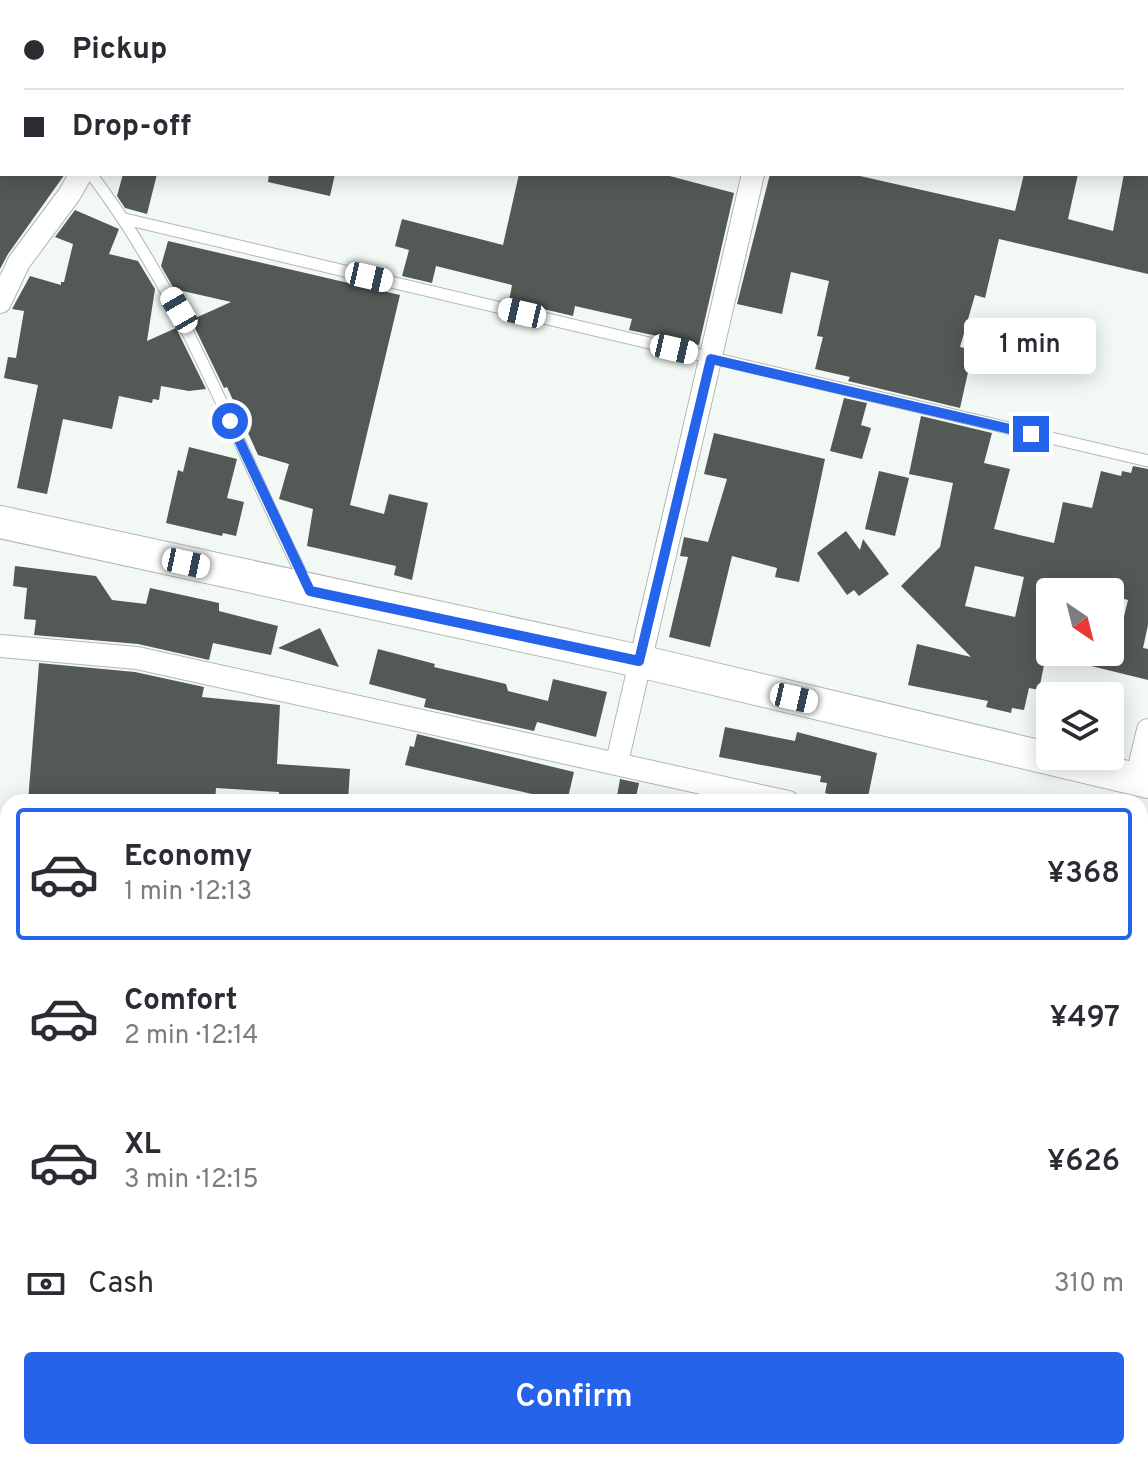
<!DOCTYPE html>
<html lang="en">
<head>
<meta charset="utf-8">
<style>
  :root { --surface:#fff; --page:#f2f2f3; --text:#2b2b33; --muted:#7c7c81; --line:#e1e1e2; --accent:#2563eb }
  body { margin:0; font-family:Overpass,sans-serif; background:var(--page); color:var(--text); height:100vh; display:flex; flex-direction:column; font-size:30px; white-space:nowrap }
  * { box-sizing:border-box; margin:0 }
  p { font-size:26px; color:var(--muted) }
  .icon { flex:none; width:44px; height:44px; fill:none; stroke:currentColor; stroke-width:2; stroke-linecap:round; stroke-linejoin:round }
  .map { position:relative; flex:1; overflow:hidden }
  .drawer { position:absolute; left:0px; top:794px; width:1148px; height:666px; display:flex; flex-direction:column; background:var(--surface); border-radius:24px 24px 0 0; box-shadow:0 4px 20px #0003 }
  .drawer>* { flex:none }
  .guide { position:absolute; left:0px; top:0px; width:1148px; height:176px; box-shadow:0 4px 20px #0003; display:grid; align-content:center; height:176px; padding:0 24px; background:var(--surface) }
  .needle { width:52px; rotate:145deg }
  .buttons { position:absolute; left:1036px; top:578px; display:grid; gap:16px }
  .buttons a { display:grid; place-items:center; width:88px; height:88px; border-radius:8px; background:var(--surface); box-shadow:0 4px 20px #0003; font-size:40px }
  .end { position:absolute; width:36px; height:36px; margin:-18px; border:10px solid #2563eb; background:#fff; box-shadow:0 0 0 4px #fff }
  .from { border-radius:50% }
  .bubble { position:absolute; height:56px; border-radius:8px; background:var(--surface); box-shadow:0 4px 20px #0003; font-size:26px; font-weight:600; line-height:56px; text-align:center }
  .car { position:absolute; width:24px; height:48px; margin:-24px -12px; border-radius:10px; box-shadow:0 0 6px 2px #0007; background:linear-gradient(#fff 24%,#345 0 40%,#fff 0 76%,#345 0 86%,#fff 0) }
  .guide b { display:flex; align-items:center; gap:28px; height:76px; font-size:30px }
  .guide b+b { border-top:2px solid var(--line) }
  .guide i { width:20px; height:20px; background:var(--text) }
  ul { padding:14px 0 0; list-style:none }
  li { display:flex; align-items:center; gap:24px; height:132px; margin:0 16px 12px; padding:0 8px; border:4px solid transparent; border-radius:8px }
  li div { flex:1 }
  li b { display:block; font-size:30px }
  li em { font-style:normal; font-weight:600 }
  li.active { border-color:var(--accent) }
  li>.icon { width:72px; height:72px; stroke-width:1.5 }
  .pay { display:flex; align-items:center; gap:20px; height:88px; padding:0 24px; font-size:30px }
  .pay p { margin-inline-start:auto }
  .cta { display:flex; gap:16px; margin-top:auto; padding:16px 24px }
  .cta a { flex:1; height:92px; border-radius:8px; background:var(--accent); color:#fff; font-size:32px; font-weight:600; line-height:92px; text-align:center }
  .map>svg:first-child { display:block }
</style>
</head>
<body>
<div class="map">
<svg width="1148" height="1459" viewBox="0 0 1148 1459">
  <rect width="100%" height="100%" fill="#f2f9f4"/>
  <g fill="#535955" fill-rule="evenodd">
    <polygon points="0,174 65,174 8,254 0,269"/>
    <polygon points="123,174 157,174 147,214 125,208 117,196"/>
    <polygon points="269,174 335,174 330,196 268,182"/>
    <polygon points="519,174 662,174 734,193 699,345 629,330 632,319 575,306 573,316 509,301 512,285 436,266 432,283 402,276 409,250 395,246 402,219 503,245"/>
    <polygon points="770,174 851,174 1015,211 1024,174 1078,174 1068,219 1113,231 1124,174 1148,174 1148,274 999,239 985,298 975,295 960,347 973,350 960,408 848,381 850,377 815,369 823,337 817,336 829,281 791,272 782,314 737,304"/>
    <polygon points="75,210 119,229 109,254 138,261 155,289 147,341 176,328 206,389 189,391 161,386 159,400 153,399 152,403 119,396 112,429 63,419 47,494 17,488 38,385 4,378 8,357 16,358 24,311 12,309 30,276 61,285 61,282 64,282 73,244 55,237"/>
    <polygon points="168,241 400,295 350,505 384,514 389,494 428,503 412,580 394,575 396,566 307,546 313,509 279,499 289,464 258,455 227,387 224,388 191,320 231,302 174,289 161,266"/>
    <polygon points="844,398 867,403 861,425 871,428 862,459 830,451"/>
    <path d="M921,416L992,433L984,463L1010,469L994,529L1054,543L1063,502L1092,508L1101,471L1121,476L1122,471L1131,473L1133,466L1148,469V625L1143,648L1148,649V680L1067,660L1068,652H1110V640L1118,641L1128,600L1110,595V592H1098L1050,580V656L1046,655L1039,690L1029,688L1024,710L1012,708L1011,713L986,707L988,701L908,685L917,644L971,657L901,586L940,547L953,483L909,474ZM975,566L1024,577L1015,617L965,606Z"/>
    <polygon points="714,433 825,459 799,582 775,577 777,568 732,556 710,647 669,637 688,557 680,556 684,537 708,542 727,479 704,474"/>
    <polygon points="189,447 237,459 227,498 244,502 236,536 223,533 222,536 166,523 178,470 183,472"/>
    <polygon points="879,471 909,478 895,536 865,529"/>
    <polygon points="846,531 860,550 863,539 889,574 859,596 854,590 847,595 817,553"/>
    <polygon points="15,566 96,576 112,600 146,604 150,588 219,603 219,611 278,626 271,655 213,643 209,660 138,644 34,635 36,620 24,619 27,588 13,586"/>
    <polygon points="320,628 339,667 278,648"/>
    <polygon points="378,649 435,664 434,667 506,684 508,691 548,701 553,679 607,692 596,737 537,722 534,731 424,707 426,699 369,684"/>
    <polygon points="39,663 135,672 204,687 202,697 280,705 277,764 350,769 348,802 278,802 279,792 216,788 215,802 28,802"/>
    <polygon points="725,727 795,741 797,732 877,753 867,802 842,802 843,798 825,793 827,783 820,782 821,776 719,757"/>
    <polygon points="417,734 574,772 567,802 405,765 410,746 414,747"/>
    <polygon points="620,779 639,783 635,802 616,802"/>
  </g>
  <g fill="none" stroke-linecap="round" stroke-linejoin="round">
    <g stroke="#b1b8b3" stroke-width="13">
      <g id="lane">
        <polyline points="0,87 2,89"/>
        <path d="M91,174C186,299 236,444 306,583"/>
        <polyline points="125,219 1148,461"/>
      </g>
    </g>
    <g stroke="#b1b8b3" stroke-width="24">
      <g id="street">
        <polyline points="1102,0 1108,2"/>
        <polyline points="195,2 196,0"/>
        <polyline points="792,2 792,0"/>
        <polyline points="1146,15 1148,15"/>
        <polyline points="0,302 19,262 69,195 81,174"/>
        <polyline points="0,646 137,658 788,802"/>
        <polyline points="617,762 753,174"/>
        <polyline points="1136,780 1148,730"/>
        <polyline points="1140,884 1148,886"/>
        <polyline points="0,1376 8,1377"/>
        <polyline points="474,1452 497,1459"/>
        <polyline points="448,1459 449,1452"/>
      </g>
    </g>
    <g stroke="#b1b8b3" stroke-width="34">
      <polyline id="secondary" points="0,522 639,661 1148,782"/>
    </g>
    <use href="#lane" stroke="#fff" stroke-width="11"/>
    <use href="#street" stroke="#fff" stroke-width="22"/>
    <use href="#secondary" stroke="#fff" stroke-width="32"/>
  </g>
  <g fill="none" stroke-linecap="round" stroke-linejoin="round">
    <polyline stroke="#2563eb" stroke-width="10" points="230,421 310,591 639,661 711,359 1031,434"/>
  </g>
</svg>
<div class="buttons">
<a><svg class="needle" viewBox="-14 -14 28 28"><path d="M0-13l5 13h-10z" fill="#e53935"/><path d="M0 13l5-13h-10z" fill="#7c7c81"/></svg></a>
<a><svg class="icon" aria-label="layers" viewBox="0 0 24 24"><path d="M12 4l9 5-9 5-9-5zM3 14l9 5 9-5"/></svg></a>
</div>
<i class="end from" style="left:230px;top:421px"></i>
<i class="end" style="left:1031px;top:434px"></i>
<div class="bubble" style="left:964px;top:318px;width:132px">1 min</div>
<i class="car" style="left:369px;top:277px;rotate:103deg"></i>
<i class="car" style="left:179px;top:310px;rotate:330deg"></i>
<i class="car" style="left:522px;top:313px;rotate:283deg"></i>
<i class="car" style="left:674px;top:349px;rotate:103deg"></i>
<i class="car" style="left:186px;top:563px;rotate:102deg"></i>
<i class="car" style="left:794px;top:698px;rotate:103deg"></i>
<div class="guide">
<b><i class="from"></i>Pickup</b>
<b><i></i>Drop-off</b>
</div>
<section class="drawer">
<ul>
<li class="active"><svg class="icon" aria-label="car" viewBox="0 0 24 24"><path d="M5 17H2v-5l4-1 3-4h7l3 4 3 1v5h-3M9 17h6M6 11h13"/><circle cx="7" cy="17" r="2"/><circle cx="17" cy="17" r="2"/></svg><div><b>Economy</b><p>1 min · 12:13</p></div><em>¥368</em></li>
<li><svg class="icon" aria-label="car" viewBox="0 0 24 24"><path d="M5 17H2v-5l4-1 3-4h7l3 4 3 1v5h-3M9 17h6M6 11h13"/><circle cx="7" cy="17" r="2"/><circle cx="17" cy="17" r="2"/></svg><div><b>Comfort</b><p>2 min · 12:14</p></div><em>¥497</em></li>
<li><svg class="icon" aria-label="car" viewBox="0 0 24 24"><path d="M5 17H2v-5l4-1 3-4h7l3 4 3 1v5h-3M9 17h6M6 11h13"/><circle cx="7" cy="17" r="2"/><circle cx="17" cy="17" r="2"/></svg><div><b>XL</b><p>3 min · 12:15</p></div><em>¥626</em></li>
</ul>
<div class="pay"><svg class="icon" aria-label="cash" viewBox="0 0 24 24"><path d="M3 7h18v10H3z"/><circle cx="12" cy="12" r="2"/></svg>Cash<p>310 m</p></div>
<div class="cta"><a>Confirm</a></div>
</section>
</div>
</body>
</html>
